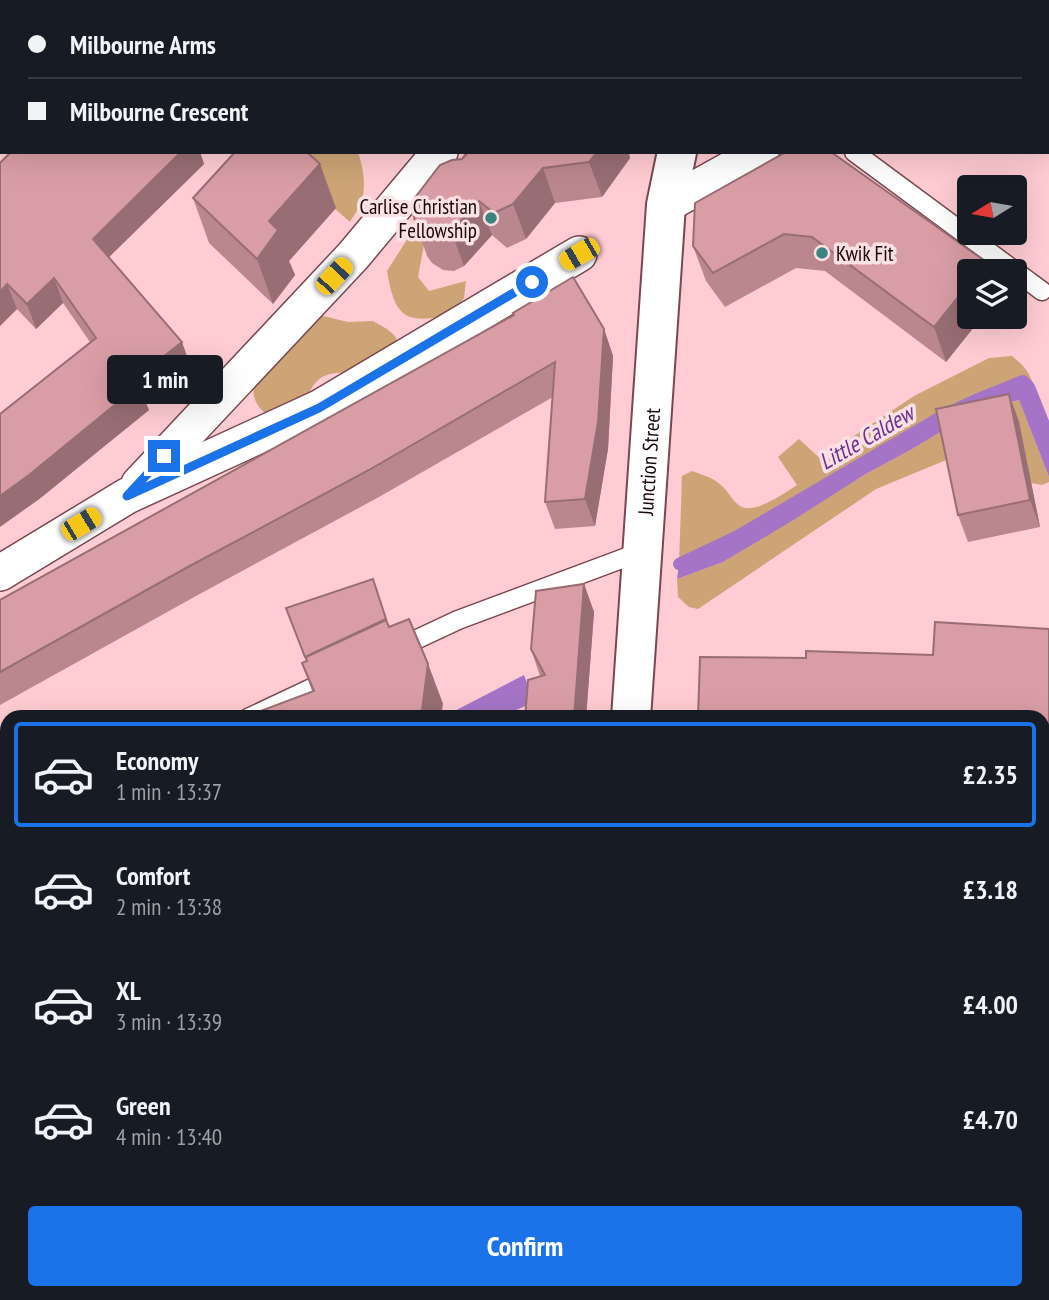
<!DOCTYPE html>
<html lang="en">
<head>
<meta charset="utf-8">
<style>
  :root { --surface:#171b24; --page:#20242c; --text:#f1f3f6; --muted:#9ea1a6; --line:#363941; --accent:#1a73e8 }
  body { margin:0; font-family:"PT Sans Narrow",sans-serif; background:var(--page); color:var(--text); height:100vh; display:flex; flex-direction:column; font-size:26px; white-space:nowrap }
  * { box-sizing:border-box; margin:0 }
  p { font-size:23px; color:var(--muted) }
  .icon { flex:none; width:38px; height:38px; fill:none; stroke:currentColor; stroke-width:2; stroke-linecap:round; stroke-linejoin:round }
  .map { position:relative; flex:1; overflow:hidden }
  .sheet { position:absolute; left:0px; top:710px; width:1050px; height:590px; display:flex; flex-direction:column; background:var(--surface); border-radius:21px 21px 0 0; box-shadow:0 7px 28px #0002 }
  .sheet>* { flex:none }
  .hud { position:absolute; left:0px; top:0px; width:1050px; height:154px; box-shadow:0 7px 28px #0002; display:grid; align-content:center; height:154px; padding:0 28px; background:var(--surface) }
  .needle { width:46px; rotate:259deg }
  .buttons { position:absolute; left:957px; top:175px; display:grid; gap:14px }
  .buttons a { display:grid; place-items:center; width:70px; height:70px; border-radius:7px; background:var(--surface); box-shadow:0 7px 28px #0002; font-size:35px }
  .end { position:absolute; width:32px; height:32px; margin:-16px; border:9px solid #1a73e8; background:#fff; box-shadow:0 0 0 4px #fff }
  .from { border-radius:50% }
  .bubble { position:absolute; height:49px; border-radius:7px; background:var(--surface); box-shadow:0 7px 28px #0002; font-size:23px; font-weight:800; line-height:49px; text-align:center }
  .car { position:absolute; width:21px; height:42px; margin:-21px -10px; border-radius:9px; box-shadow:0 0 5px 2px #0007; background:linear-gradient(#f5c518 24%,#345 0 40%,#f5c518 0 76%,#345 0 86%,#f5c518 0) }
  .hud b { display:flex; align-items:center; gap:24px; height:66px; font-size:26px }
  .hud b+b { border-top:2px solid var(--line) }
  .hud i { width:18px; height:18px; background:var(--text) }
  ul { padding:12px 0 0; list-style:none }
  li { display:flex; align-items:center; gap:21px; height:105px; margin:0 14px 10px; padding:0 14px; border:4px solid transparent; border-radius:7px }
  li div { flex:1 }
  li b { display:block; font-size:26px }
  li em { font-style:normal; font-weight:800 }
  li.selected { border-color:var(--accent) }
  li>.icon { width:63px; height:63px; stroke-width:1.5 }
  .action { display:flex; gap:14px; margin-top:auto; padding:14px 28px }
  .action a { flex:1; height:80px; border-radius:7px; background:var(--accent); color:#fff; font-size:28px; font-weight:800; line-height:80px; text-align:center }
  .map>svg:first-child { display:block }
</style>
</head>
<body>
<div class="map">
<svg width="1049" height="1300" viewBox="0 0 1049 1300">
  <rect width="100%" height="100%" fill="#feccd2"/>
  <g fill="#cca475">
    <polygon points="356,0 506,0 504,2 355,2"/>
    <path d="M270,152H358C363,168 367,186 361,203C359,209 353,216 350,222Z"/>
    <path d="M466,152H516L426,234L418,277L429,291L466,281L464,298L453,314C406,325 395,319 387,271L436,194Z"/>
    <path d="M315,314L348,322L373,321L387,329L395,336L400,349C392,355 383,368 373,370C345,377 318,362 307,400L266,414C255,405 252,396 254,382Z"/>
    <path d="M1012,356C1033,373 1033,381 1037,407L1029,387L946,414L736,537L679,564L682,476L692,471C703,475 714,478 722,486C730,493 735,507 746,508C760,510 785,493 797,485L778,457L799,439L824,462L848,440L914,396L989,358Z"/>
    <polygon points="1019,400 1049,477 1049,482 1042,485 1031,483 1018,422 951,458 876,489 698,609 689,607 678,597 677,579 723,562 864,475 908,451 975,411"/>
  </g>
  <g fill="#a574c7">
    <polygon points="1023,381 1029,387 1049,437 1049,477 1019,400 975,411 912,449 864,475 795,519 723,562 677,579 679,564 736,537 946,414 978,399"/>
    <polygon points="524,675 534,702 501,717 441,718"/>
    <polygon points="7,953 7,986 0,991 0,958"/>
  </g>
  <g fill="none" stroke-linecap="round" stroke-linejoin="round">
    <polyline stroke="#a574c7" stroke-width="12" points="679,564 736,537 946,414 978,399 1023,381 1029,387 1049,437"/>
    <g stroke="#7b474f" stroke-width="21">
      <g id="service">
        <polyline points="854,152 1042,291"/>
        <polyline points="396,649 458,620 643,551"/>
        <polyline points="248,718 333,678"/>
        <polyline points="1043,1022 1049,1022"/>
        <polyline points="382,1300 382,1293"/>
      </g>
    </g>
    <g stroke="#7b474f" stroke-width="38">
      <g id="minor">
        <polyline points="83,2 87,2"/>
        <polyline points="551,2 552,0"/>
        <polyline points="1027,2 1030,0"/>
        <polyline points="0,79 2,77"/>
        <polyline points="666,205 761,152"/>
        <polyline points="139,484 353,256 440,152"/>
        <polyline points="0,573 127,496 319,408 579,254"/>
      </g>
    </g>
    <g stroke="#7b474f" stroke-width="42">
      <g id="tertiary">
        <polyline points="707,2 707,0"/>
        <path id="s1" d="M631,718L666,205L677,152"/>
        <polyline points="581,1300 581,1293"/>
      </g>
    </g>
    <use href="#service" stroke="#fff" stroke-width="18"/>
    <use href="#minor" stroke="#fff" stroke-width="35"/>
    <use href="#tertiary" stroke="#fff" stroke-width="38"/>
  </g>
  <g fill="#bb878e">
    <polygon points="281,0 338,0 337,2 284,2"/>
    <polygon points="778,0 925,0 923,2 785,2"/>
    <polygon points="11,152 200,152 204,164 109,257 191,367 146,403 149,410 38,500 90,342 63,303 36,329 17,309 0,326 0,163"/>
    <polygon points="630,158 602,197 555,203 526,239 507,248 492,235 464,266 454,271 443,270 432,263 427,256 415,221 462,159"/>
    <polygon points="193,198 336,208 289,261 295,275 273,304 209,243"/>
    <polygon points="695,203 985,261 989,271 970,271 970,317 982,317 946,362 825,271 796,268 725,307 706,281 693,246"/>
    <polygon points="604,329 613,356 608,449 595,526 555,529 545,502 553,397 379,497 196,596 0,705 0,600"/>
    <polygon points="1009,394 1019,422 1040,527 968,542 958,515"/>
    <polygon points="373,579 389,627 428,664 443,704 312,691 302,663 306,661 286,608"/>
    <polygon points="584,584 594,612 586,718 525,718 540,676 531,649"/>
    <polygon points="1049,629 1049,985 1043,985 1043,718 806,658 933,655"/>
    <polygon points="0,1040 7,1041 7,1264 0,1263"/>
  </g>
  <g fill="#986e74">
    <polygon points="311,0 338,0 337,2 311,2"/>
    <polygon points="880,0 925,0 923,2 881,2"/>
    <polygon points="1048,98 1049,98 1048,141"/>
    <polygon points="181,152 200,152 204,164 102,264 93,239"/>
    <polygon points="597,152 629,152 630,158 602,197 589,162"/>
    <polygon points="320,164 336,208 289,261 295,275 273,304 257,259 269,221"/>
    <polygon points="543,168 555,203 526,239 513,204"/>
    <polygon points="479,201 492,235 464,266 451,231"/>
    <polygon points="985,261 989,271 978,271"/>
    <polygon points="54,278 63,303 36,329 27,304"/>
    <polygon points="970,282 970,317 982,317 946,362 934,327"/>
    <polygon points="7,284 17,309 0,326 0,292"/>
    <polygon points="604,329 613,356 608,449 595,526 585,499"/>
    <polygon points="182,342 191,367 146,403 149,410 38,500 0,527 0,496 134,380"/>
    <polygon points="1009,394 1019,422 1040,527 1030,500"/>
    <polygon points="584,584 594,612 586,718 574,718"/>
    <polygon points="428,664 443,704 441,718 421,718"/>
    <polygon points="252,1293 263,1293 263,1300 251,1300"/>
    <polygon points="499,1293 517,1293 516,1300 499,1300"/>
    <rect x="738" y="1293" width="12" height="7"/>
    <polygon points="976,1293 993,1293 995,1300 975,1300"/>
  </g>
  <g fill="#d99da5" stroke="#986e74" stroke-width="2">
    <polygon points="1049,33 1049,98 1048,98 1048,34"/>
    <polygon points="11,152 181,152 93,239 182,342 134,380 139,385 29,475 0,496 0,414 96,338 54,278 27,304 7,284 0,292 0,163"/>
    <polygon points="235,152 307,152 320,164 269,221 278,230 257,259 193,198"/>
    <polygon points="468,152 597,152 589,162 543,168 513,204 494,213 479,201 451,231 442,237 431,236 419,229 415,221 412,209 414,199 440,165 452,160 462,159"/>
    <polygon points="786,152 831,152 985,261 978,271 970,271 970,282 934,327 812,237 784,234 713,273 693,246 695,203"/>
    <polygon points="573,277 604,329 598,422 585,499 545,502 555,362 369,470 186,568 0,672 0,600 514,315 513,313"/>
    <polygon points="1009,394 1030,500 958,515 936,409"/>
    <polygon points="373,579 386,619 305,657 286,608"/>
    <polygon points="584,584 574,718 525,718 528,680 545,675 531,649 536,591"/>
    <polygon points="409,619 428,664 421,718 242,718 314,691 302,663 307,661 306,657 386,620 389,627"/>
    <polygon points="935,622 1049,629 1049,953 1043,953 1043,718 698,718 700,657 806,658 806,651 933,655"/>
    <polygon points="0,1040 7,1041 7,1236 0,1236"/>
    <polygon points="56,1293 252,1293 251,1300 56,1300"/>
    <rect x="389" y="1293" width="110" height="7"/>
    <rect x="649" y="1293" width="89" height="7"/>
    <polygon points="829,1293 976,1293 975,1300 827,1300"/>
  </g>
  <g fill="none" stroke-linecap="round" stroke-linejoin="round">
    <polyline stroke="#1a73e8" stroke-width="9" points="164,456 127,496 319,408 532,282"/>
  </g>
  <g fill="#3d8480" stroke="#fbe1e4" stroke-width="2.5">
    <circle cx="491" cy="218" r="7"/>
    <circle cx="822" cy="253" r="7"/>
  </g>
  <g text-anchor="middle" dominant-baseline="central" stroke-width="7" stroke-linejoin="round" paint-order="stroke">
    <g font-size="21" fill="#1b070a" stroke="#fbe1e4" text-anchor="end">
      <text x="477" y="206">Carlise Christian<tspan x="477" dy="24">Fellowship</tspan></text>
      <text x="836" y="253" text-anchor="start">Kwik Fit</text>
    </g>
    <g font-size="21" fill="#1b070a" stroke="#fbe1e4">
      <text stroke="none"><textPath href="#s1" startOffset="257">Junction Street</textPath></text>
    </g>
    <g font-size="23" font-style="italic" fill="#6e3093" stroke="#fbe1e4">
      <text transform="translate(866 437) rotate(-30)">Little Caldew</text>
    </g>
  </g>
</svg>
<div class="buttons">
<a><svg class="needle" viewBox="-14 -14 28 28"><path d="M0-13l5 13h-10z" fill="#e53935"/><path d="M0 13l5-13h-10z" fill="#9ea1a6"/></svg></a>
<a><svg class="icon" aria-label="layers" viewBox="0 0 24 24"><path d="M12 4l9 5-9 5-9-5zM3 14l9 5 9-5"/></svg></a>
</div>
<i class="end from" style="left:532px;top:282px"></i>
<i class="end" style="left:164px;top:456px"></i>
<div class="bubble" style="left:107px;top:355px;width:116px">1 min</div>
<i class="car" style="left:579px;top:254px;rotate:240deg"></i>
<i class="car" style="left:334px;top:276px;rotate:43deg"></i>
<i class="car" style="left:81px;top:524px;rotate:59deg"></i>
<div class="hud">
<b><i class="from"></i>Milbourne Arms</b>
<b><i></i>Milbourne Crescent</b>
</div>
<section class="sheet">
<ul>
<li class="selected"><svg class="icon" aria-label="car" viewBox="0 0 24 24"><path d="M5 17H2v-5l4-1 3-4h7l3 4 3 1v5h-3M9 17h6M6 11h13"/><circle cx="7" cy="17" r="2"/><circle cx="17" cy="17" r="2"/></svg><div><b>Economy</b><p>1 min · 13:37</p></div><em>£2.35</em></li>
<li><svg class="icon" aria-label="car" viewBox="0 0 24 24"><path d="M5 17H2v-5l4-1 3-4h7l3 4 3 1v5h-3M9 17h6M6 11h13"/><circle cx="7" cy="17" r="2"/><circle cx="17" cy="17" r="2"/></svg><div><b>Comfort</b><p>2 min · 13:38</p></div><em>£3.18</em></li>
<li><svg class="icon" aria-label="car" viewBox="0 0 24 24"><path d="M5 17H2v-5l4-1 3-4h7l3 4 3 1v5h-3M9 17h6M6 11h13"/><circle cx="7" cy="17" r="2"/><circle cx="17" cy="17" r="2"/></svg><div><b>XL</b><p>3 min · 13:39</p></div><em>£4.00</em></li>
<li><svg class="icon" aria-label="car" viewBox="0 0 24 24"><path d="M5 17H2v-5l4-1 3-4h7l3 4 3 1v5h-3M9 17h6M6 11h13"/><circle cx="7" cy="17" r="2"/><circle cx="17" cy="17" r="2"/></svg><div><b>Green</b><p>4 min · 13:40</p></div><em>£4.70</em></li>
</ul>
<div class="action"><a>Confirm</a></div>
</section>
</div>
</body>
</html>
